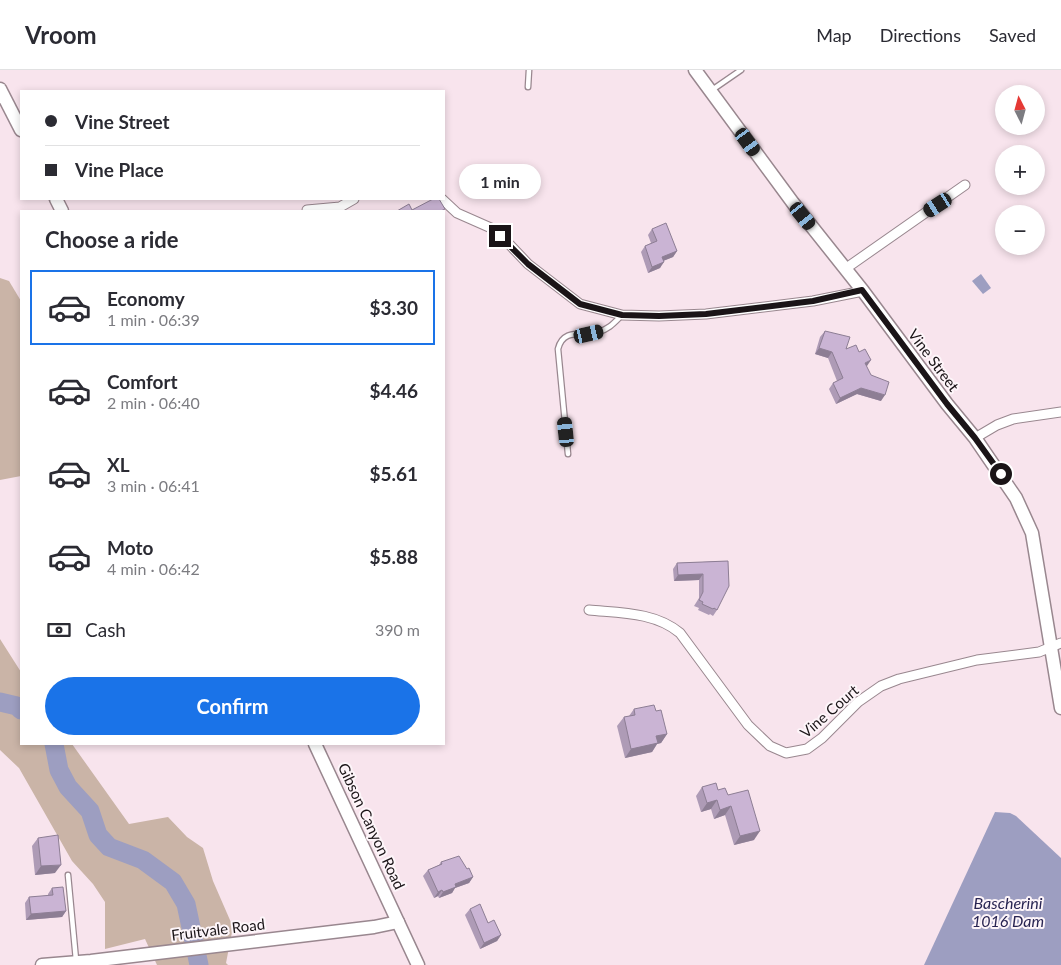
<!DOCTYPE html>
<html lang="en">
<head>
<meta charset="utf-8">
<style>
  :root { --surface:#fff; --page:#f2f2f3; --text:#2b2b33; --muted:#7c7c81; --line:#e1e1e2; --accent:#1a73e8 }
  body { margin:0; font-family:Lato,sans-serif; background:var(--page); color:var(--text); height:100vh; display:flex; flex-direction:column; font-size:19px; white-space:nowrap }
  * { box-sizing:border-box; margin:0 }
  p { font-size:16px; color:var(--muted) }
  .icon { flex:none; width:28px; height:28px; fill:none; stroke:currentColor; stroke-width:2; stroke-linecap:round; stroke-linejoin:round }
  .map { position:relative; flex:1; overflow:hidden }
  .panel { position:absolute; left:20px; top:140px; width:425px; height:535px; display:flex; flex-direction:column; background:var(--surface); border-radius:0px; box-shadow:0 2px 8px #0003 }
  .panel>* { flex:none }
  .guide { position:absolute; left:20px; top:20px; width:425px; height:110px; border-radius:0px; box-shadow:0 2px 8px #0003; display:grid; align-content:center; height:110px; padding:0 25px; background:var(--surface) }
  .needle { width:32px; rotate:354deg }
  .fabs { position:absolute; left:995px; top:15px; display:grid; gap:10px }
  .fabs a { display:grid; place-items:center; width:50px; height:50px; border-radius:50%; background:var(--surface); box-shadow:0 2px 8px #0003; font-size:25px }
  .end { position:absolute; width:22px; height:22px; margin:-11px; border:6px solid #1a1417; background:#fff; box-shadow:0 0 0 2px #fff }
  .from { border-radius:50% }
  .bubble { position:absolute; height:35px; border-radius:18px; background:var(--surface); box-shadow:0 2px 8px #0003; font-size:16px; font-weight:700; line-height:35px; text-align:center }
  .car { position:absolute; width:15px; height:30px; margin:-15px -8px; border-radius:6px; box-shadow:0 0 4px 1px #0007; background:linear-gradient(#222 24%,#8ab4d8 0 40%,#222 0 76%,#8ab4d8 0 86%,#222 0) }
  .guide b { display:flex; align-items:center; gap:18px; height:48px; font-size:19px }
  .guide b+b { border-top:1px solid var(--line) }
  .guide i { width:12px; height:12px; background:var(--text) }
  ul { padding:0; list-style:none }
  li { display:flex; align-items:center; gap:15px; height:75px; margin:0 10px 8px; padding:0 15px; border:2px solid transparent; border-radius:0px }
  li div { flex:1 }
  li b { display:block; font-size:19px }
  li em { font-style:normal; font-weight:700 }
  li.current { border-color:var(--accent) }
  li>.icon { width:45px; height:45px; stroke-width:1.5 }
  h2 { padding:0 25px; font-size:22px; line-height:60px }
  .pay { display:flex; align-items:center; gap:12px; height:55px; padding:0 25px; font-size:19px }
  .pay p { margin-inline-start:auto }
  .button { display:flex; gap:10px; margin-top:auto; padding:10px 25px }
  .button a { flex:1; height:58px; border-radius:30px; background:var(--accent); color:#fff; font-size:20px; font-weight:700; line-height:58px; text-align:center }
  header { display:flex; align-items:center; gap:30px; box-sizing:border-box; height:70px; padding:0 25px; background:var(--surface); border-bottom:1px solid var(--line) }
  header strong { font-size:24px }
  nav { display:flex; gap:28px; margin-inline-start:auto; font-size:18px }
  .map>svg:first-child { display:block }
</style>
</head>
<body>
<header>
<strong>Vroom</strong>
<nav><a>Map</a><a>Directions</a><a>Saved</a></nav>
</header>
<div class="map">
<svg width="1061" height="895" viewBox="0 0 1061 895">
  <rect width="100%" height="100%" fill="#f8e4ed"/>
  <g fill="#cab4a7">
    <polygon points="0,208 9,211 21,231 21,406 0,410"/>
    <polygon points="0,569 21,602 21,674 72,674 129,754 168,747 187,767 203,778 213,811 233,857 226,893 228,895 157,895 145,869 105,879 105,832 93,814 72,791 19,698 0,680"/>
  </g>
  <g fill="#9d9ec1">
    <polygon points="981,204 991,218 983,224 972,211"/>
    <polygon points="995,742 1010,743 1016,746 1061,788 1061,895 924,895"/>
  </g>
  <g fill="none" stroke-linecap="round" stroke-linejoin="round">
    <g stroke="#9d9ec1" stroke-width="19">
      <polyline points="0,632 17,636 21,640"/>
      <polyline points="54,674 59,700 68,717 90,741 98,765 109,777 143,790 173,812 186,834 199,895"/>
    </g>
    <g stroke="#99878f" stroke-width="7">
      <g id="lane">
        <polyline points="528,17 529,0"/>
        <polyline points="712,20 741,0"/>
        <path d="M568,384L558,279C563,258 582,266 598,262C609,259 614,253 621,246"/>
        <polyline points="68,805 76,890"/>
      </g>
    </g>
    <g stroke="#99878f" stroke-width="11">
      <g id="street">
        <polyline points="442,129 457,143 491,158 510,175 528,194 580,234 622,245 659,246 706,244 813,231 863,221"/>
        <polyline points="307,140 340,137 354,129"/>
        <polyline points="845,199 965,115"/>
        <polyline points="975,368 997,355 1013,349 1061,342"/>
        <path d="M589,540C620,543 655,542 680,563L748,655L770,676L786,683L807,679L822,668L858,632L881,616L899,609L977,590L1039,582L1061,573"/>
      </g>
    </g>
    <g stroke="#99878f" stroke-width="15">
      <g id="secondary">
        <polyline points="695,0 793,133 863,221 947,334 975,368 1016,428 1032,463 1061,638"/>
        <polyline points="0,19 21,60"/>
        <polyline points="56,129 62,141"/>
        <polyline points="315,674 418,895"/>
        <polyline points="42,895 91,891 374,857 398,852"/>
      </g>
    </g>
    <use href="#lane" stroke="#fff" stroke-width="4.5"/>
    <use href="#street" stroke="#fff" stroke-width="9"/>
    <use href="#secondary" stroke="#fff" stroke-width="12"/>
  </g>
  <g fill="#ae9bb6">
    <polygon points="652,159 677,181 673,187 663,191 660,198 648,203 641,182 645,176 651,173 648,165"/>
    <polygon points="825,261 866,296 881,331 857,324 836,334 829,319 833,313 837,311 828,288 815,284 820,267"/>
    <polygon points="728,491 717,540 713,546 710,544 709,545 698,540 699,538 694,536 699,528 699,510 674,511 673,499 677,493"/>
    <polygon points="634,639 667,664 661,673 657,674 652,682 625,688 617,656 624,647 629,646"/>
    <polygon points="702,717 718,720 728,725 754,770 734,775 725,745 714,749 711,739 701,742 696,726"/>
    <polygon points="38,768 55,803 35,805 32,776"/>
    <polygon points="441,792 467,799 473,807 469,813 455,818 452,823 439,828 438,826 434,828 423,806 428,800 439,795"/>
    <polygon points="52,818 66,841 62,847 26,850 25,833 29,827 48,826 48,824"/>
    <polygon points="470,839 488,853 501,865 497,871 480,879 465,845"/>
  </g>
  <g fill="#8d7e94">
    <polygon points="677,181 673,187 658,193 662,187"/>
    <polygon points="664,192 660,198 648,203 652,197"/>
    <polygon points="819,278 832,282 828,288 815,284"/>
    <polygon points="871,290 867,296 860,299 865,293"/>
    <polygon points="861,318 885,325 881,331 857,324 836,334 840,328"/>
    <polygon points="703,504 699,510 674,511 678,505"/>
    <polygon points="667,664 661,673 657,674 652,682 625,688 631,679 656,666"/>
    <polygon points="717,730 711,739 701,742 707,733"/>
    <polygon points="731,736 725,745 714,749 720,740"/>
    <polygon points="760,761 754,770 734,775 740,766"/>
    <polygon points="61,795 55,803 35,805 41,796"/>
    <polygon points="473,807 469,813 455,818 452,823 439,828 443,822 455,814"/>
    <polygon points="442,820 438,826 434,828 438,822"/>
    <polygon points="66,841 62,847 26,850 31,844"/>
    <polygon points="501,865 497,871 480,879 484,873"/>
  </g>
  <g fill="#cab4d4" stroke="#8d7e94">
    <polygon points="433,129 439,129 445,139 441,141 397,141 409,134 412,140"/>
    <polygon points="666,153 677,181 662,187 664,192 652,197 645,176 657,171 652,159"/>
    <polygon points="825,261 850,267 846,279 856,275 859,282 865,279 871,290 865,293 871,305 889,312 885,325 861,318 840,328 833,313 843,308 832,282 819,278"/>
    <polygon points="728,491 729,516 717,540 714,538 713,539 702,534 703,532 699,530 703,522 703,504 678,505 677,493"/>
    <polygon points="654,635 656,641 661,640 667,664 656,666 658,673 631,679 624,647 635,645 634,639"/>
    <polygon points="716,713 718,720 725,718 728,725 748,720 760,761 740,766 731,736 720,740 717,730 707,733 702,717"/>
    <polygon points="58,765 61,795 41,796 38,768"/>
    <polygon points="459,786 467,799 469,798 473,807 455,814 456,817 443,822 442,820 438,822 428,800 442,794 441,792"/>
    <polygon points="63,817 66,841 31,844 29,827 53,825 52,818"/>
    <polygon points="480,834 488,853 494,850 501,865 484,873 470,839"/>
  </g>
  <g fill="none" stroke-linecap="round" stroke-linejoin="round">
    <polyline stroke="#1a1417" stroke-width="6" points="500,166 528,194 580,234 622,245 659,246 706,244 813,231 862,220 947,334 975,368 1001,404"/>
  </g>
  <g text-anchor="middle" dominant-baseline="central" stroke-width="4" stroke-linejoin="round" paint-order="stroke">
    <g font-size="15" fill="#1a1417" stroke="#fdf5f9">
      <text transform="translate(934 290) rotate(53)">Vine Street</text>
      <text transform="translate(829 641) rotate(-41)">Vine Court</text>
      <text transform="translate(372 756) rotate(65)">Gibson Canyon Road</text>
      <text transform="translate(218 859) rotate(-7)">Fruitvale Road</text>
    </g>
    <g font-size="16" font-style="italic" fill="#282452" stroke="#fdf5f9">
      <text x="1008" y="832">Bascherini<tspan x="1008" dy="18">1016 Dam</tspan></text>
    </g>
  </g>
</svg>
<div class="fabs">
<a><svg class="needle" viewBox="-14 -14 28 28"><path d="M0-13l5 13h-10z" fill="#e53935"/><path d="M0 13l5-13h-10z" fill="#7c7c81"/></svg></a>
<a>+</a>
<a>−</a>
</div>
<i class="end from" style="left:1001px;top:404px"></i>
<i class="end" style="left:500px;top:166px"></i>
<div class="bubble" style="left:459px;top:94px;width:82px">1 min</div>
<i class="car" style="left:748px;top:72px;rotate:144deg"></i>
<i class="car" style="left:938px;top:135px;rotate:237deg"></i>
<i class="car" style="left:803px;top:146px;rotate:141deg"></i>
<i class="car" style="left:589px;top:264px;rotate:77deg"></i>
<i class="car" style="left:566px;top:362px;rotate:354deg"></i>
<div class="guide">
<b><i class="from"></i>Vine Street</b>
<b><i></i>Vine Place</b>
</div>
<section class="panel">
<h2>Choose a ride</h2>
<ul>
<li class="current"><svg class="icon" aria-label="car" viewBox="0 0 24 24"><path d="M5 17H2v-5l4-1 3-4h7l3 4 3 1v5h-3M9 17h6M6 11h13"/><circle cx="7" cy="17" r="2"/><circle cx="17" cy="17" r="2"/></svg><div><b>Economy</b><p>1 min · 06:39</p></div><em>$3.30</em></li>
<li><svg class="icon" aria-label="car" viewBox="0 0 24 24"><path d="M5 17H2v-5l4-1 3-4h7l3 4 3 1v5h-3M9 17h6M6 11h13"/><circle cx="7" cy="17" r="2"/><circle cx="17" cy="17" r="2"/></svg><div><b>Comfort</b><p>2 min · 06:40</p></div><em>$4.46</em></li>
<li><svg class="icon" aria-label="car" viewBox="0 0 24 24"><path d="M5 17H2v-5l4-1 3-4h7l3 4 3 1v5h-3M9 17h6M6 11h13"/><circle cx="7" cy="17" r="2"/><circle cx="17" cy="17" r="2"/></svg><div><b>XL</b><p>3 min · 06:41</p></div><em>$5.61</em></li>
<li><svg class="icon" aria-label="car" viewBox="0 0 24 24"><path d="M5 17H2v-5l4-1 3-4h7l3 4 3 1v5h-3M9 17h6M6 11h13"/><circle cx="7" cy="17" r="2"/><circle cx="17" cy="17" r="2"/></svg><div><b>Moto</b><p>4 min · 06:42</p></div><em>$5.88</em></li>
</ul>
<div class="pay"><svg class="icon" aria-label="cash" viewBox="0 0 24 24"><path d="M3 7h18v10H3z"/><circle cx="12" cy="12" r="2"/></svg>Cash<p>390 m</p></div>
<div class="button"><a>Confirm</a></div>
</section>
</div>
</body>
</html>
